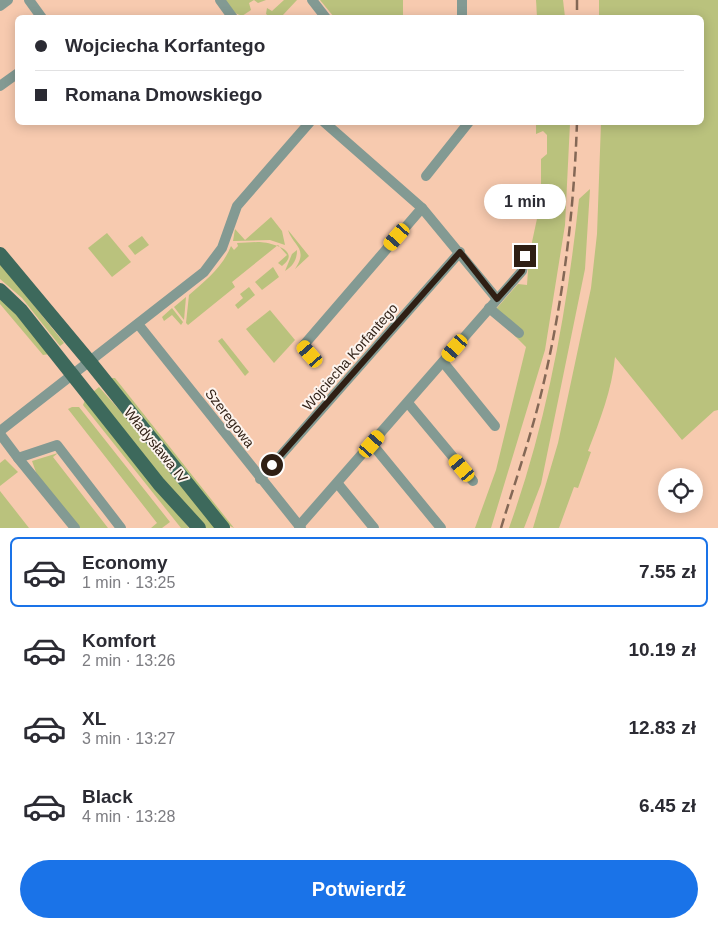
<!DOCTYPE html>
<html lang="pl">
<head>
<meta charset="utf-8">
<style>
  :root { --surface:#fff; --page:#f7f7f7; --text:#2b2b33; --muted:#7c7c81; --line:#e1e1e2; --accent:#1a73e8 }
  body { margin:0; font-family:Arial,sans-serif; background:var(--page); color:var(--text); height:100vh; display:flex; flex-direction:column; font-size:19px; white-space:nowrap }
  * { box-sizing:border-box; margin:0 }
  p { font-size:16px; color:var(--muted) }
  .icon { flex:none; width:28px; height:28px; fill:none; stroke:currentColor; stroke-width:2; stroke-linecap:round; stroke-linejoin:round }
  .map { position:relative; height:528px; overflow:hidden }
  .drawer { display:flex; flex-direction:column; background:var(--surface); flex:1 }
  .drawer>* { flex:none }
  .hud { position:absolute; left:15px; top:15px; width:689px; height:110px; border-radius:8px; box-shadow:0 2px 12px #0003; display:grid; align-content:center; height:110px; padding:0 20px; background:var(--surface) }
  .controls { position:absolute; left:658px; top:468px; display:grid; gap:10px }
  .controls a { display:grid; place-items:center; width:45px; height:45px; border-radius:50%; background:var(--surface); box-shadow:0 2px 12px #0003; font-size:25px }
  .end { position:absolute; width:22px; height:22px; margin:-11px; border:6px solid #2f1f14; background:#fff; box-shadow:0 0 0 2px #fff }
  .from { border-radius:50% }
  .bubble { position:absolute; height:35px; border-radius:18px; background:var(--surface); box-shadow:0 2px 12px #0003; font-size:16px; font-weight:700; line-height:35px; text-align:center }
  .car { position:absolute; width:15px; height:30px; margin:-15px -8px; border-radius:6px; box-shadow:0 0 4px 1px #0007; background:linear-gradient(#f5c518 24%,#345 0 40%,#f5c518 0 76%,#345 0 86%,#f5c518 0) }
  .hud b { display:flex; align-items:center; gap:18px; height:48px; font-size:19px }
  .hud b+b { border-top:1px solid var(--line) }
  .hud i { width:12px; height:12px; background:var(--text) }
  ul { padding:9px 0 0; list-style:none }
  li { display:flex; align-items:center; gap:15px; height:70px; margin:0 10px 8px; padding:0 10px; border:2px solid transparent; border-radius:8px }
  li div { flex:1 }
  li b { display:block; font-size:19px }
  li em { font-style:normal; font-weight:700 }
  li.active { border-color:var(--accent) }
  li>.icon { width:45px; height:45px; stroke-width:1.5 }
  .primary-button { display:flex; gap:10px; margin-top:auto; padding:10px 20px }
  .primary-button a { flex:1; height:58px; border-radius:30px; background:var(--accent); color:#fff; font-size:20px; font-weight:700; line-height:58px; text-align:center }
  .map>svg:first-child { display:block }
</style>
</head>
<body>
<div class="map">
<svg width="718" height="528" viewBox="0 0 718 528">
  <rect width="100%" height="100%" fill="#f7caaf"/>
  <g fill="#bac27d">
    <polygon points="225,0 266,0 258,3 254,0 249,3 251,10 242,16 235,13"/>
    <polygon points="284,0 297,0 282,16 270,17 266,14 267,8 272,11"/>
    <polygon points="320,0 403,0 403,17 334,17"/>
    <polygon points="536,0 563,0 565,17 537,17"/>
    <path d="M599,0H718V410L714,411L682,440L615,357C612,390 600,420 588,451L591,452L578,488L574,487L559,528H533L558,443L591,288L597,234L601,123L701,122V18L599,17Z"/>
    <polygon points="536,123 570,123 565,225 545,350 491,528 475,528 496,470 526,347 513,334 517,327 496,309 518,284 527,285 529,256 541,200 541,159 547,154 547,135 543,131 536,134"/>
    <path d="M590,189L585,269L541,484L524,528H509C547,422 567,311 579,199Z"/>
    <polygon points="271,217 282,231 285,245 270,240 233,241 235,229 245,240"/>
    <path d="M288,230L309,256L295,269C309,248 293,246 288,230Z"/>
    <polygon points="107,233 131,262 112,277 88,248"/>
    <polygon points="142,236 149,245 135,255 128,246"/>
    <path d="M258,242C269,242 303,250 282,266L278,263L287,255L278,245L232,282L235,287L188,325L186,323L189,295C206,280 222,268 231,246L234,250L238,246L237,243Z"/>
    <path d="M297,250C297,260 293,266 285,271L292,254Z"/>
    <polygon points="0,263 64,343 60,346 22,298 0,279"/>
    <polygon points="273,267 279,277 262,290 255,282"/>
    <polygon points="249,287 255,295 238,309 235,305 243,298 240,294"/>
    <polygon points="0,296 50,354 43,355 0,304"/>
    <polygon points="186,297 184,320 174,307"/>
    <polygon points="172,308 183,322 181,325 172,315 164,321 162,317"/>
    <polygon points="270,310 295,340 274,363 246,329"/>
    <polygon points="222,338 249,372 245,376 218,341"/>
    <polygon points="111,378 115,378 234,528 224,523"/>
    <polygon points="99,387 147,441 216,528 206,528 158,475 93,392"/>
    <polygon points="86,398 189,528 181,528 83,405"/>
    <polygon points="72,407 79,407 170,522 162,528 151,528 157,523 68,409"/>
    <polygon points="58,453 53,457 108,528 79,528 38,478 32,461"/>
    <polygon points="5,459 18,472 0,486 0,463"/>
    <polygon points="0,491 29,528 0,528"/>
  </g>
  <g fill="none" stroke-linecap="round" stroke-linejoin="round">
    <g stroke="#839a93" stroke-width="10">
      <polyline points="29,0 42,18"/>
      <polyline points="220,0 233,18"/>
      <polyline points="312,0 326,18"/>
      <polyline points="462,0 462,18"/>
      <polyline points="0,6 8,0"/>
      <polyline points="0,86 18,73"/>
      <polyline points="324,122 422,208 497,299"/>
      <polyline points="426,176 469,122"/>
      <polyline points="489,308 519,333"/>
      <polyline points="138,324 301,528"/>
      <polyline points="310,354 303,346 422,208"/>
      <polyline points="443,362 495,426"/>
      <polyline points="408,403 473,481"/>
      <polyline points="0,431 204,272 222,248 237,206 310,122"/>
      <polyline points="0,434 18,458 57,445 121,528"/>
      <polyline points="372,444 441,528"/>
      <polyline points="18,458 75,528"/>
      <polyline points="260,479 460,252"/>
      <polyline points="338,484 374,528"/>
      <polyline points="299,526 522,271 525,256"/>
    </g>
    <g stroke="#3d695c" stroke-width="14">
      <polyline points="0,254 90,362 223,528"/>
      <polyline points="0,290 21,310 159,484 199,528"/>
    </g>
    <g stroke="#846856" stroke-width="2.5" stroke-dasharray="10 5" stroke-linecap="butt">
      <polyline points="577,0 577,18"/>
      <path d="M501,528C515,482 531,436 542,390C563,302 574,212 577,122"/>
    </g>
  </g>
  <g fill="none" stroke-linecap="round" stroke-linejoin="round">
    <polyline stroke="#2f1f14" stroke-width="6" points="272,465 460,252 497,299 522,271 525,256"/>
  </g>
  <g text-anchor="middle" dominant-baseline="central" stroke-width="4" stroke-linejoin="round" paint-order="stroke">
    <g font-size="14" fill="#2f1f14" stroke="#fdf4ee">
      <text transform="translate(350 357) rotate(-49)">Wojciecha Korfantego</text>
      <text transform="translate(230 418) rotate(52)">Szeregowa</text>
      <text transform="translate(156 445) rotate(51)">Władysława IV</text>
    </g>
  </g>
</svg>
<div class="controls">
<a><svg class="icon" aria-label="locate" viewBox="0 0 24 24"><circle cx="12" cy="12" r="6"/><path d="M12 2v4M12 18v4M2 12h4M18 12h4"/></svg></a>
</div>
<i class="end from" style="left:272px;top:465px"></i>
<i class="end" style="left:525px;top:256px"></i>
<div class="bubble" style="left:484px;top:184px;width:82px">1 min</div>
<i class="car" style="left:397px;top:237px;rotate:221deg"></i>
<i class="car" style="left:455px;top:348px;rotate:221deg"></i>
<i class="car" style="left:310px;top:354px;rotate:319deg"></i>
<i class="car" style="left:372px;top:444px;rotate:41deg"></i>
<i class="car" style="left:462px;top:468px;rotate:320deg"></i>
<div class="hud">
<b><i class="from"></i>Wojciecha Korfantego</b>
<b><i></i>Romana Dmowskiego</b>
</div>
</div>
<section class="drawer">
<ul>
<li class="active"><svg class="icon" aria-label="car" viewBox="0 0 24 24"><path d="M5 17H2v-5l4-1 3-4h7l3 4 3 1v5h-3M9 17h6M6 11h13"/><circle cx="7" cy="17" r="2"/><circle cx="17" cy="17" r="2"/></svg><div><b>Economy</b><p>1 min · 13:25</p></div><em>7.55 zł</em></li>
<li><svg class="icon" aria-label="car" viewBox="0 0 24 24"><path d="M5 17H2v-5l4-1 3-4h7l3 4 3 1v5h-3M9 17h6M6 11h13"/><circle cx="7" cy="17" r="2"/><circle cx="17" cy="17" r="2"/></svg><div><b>Komfort</b><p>2 min · 13:26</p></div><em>10.19 zł</em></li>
<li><svg class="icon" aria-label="car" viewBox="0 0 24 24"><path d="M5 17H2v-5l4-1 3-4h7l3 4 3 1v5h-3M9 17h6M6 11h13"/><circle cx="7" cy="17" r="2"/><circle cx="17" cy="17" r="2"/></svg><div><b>XL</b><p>3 min · 13:27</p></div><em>12.83 zł</em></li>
<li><svg class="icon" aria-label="car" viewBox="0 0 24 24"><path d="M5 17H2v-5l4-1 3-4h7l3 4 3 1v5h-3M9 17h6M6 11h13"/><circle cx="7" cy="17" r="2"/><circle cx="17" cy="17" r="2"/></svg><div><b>Black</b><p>4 min · 13:28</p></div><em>6.45 zł</em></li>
</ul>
<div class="primary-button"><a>Potwierdź</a></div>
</section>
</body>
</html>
